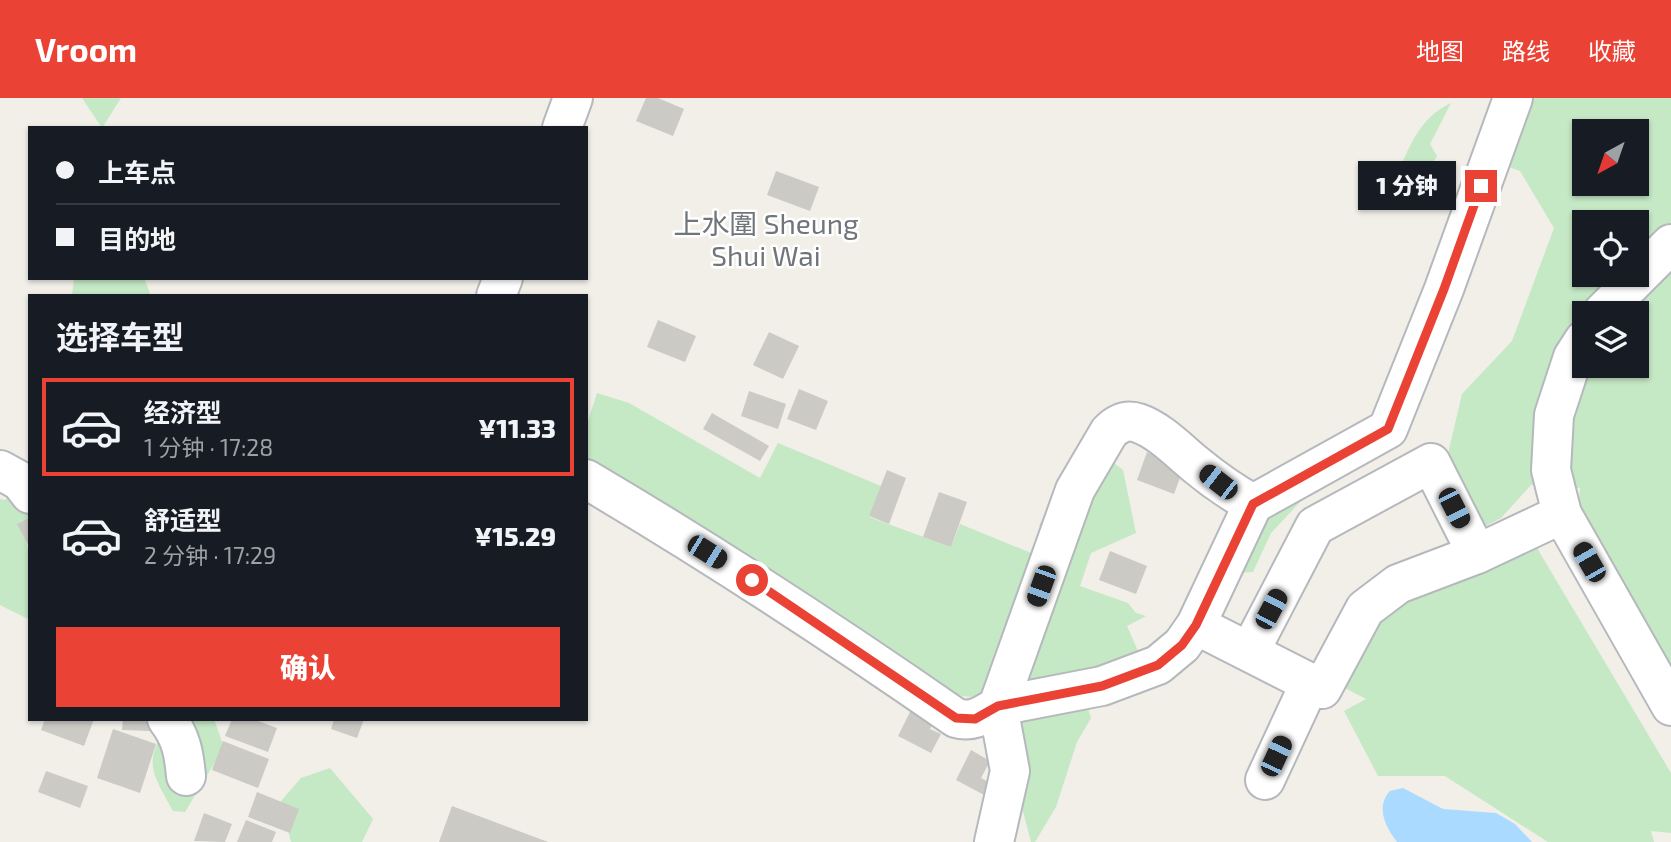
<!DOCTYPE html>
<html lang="zh">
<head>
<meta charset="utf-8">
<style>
  :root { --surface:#171b24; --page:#242831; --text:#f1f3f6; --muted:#9ea1a6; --line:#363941; --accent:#ea4335 }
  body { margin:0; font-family:"Exo 2","Noto Sans SC",sans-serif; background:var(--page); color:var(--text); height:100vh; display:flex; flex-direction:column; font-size:26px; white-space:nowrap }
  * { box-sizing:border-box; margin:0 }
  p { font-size:23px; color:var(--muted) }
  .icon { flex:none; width:38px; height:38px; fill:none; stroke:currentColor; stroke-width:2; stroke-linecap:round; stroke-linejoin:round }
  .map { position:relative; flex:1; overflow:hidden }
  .side { position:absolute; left:28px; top:196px; width:560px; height:427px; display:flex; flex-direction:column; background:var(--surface); border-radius:0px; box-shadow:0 2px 5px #0004 }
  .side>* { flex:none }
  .banner { position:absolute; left:28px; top:28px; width:560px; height:154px; border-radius:0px; box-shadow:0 2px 5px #0004; display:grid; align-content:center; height:154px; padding:0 28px; background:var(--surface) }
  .needle { width:46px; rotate:220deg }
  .controls { position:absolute; left:1572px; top:21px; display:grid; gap:14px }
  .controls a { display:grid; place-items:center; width:77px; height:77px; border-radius:0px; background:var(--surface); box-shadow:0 2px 5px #0004; font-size:35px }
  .end { position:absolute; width:32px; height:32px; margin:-16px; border:9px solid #ea4335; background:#fff; box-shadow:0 0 0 4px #fff }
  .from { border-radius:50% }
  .bubble { position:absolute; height:49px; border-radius:0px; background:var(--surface); box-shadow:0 2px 5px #0004; font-size:23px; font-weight:800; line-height:49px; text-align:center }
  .car { position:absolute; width:21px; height:42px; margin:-21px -10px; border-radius:9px; box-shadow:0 0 5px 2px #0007; background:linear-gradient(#222 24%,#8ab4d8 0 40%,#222 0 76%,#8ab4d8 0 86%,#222 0) }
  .banner b { display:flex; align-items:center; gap:24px; height:66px; font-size:26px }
  .banner b+b { border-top:2px solid var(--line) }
  .banner i { width:18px; height:18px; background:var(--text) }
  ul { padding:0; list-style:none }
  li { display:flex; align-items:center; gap:21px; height:98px; margin:0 14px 10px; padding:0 14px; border:4px solid transparent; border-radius:0px }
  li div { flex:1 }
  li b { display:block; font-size:26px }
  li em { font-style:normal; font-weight:800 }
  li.active { border-color:var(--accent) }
  li>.icon { width:63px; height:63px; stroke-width:1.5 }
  h2 { padding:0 28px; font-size:32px; line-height:84px }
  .cta { display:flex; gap:14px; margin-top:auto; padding:14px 28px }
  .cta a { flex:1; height:80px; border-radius:0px; background:var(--accent); color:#fff; font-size:28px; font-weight:800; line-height:80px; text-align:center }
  header { display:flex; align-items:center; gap:42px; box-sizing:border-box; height:98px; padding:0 35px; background:var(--accent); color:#fff }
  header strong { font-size:33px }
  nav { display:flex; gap:38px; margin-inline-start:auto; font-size:24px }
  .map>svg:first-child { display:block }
</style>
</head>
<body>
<header>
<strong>Vroom</strong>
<nav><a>地图</a><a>路线</a><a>收藏</a></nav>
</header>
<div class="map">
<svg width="1671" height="744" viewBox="0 0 1671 744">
  <rect width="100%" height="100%" fill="#f1efe8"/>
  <g fill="#c5e8c5" fill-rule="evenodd">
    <polygon points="82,0 121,0 102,30"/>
    <path d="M1519,0H1671V594L1637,586L1573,476L1580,390L1531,387L1501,420L1454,445L1436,407L1462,296L1512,243L1554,130L1520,73L1503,67ZM1584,33H1636V86H1584ZM1584,124H1636V177H1584ZM1584,215H1636V268H1584Z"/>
    <path d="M1451,5L1430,46L1437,58L1420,83L1396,81C1408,50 1420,19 1451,5Z"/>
    <polygon points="74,180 144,180 151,198 72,198"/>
    <polygon points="597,295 629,305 760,380 778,345 881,388 869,419 951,449 960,426 1036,457 985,595 971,599 947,596 586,370 586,329"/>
    <polygon points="1104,357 1123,372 1136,435 1091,455 1080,488 1128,505 1136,515 1146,518 1127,528 1142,562 1079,580 1091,620 1077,644 1056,709 1035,744 1031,744 1021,706 996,653 1062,449 1039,428 1061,381"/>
    <polygon points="30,376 30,431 24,430 30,464 30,522 0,507 0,401 5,402"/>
    <polygon points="1277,394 1301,403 1271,435 1253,474 1212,477"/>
    <polygon points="1534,445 1671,675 1671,735 1651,733 1654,744 1548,744 1445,678 1378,678 1344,613 1366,601 1335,585 1386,507"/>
    <path d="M170,621H214L224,649L185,714L173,713C149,669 144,665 170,621Z"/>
    <polygon points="330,670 373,721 362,744 291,744 281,703 301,680"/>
  </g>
  <path fill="#aadaff" d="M1403,690L1443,711L1496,715L1515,726L1532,744H1397C1386,730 1375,709 1390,693Z"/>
  <g fill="#cccac5">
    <polygon points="646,0 658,0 684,11 673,38 636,23"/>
    <polygon points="776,73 819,89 810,113 767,97"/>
    <polygon points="658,222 696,238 685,264 647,249"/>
    <polygon points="769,234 799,248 783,281 753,267"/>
    <polygon points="799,291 828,303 816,332 787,321"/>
    <polygon points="749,293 786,306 778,331 741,318"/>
    <polygon points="712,315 769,348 760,363 703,331"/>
    <polygon points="1147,354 1184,369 1174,396 1137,382"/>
    <polygon points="887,372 906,380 889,426 869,418"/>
    <polygon points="939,394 967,404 951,449 923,439"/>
    <polygon points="30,420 30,450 17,426"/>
    <polygon points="1110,453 1147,468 1136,496 1099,482"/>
    <polygon points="912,610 935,622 930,631 941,636 931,655 898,638"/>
    <polygon points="45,621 94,621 84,648 41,632"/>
    <polygon points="123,621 149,621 150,633 122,632"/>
    <polygon points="232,621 253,621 277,630 268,654 225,638"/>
    <polygon points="334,621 364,621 357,640 331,631"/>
    <polygon points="113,631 156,646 140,695 97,680"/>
    <polygon points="223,643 269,661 258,690 212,672"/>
    <polygon points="971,652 990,663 981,680 992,686 986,698 956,682"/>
    <polygon points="46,673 88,688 80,710 38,694"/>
    <polygon points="257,694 299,711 290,735 248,719"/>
    <polygon points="452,708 548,744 439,744"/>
    <polygon points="204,715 232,726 225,744 194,743"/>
    <polygon points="246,722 276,734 272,744 237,744"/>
  </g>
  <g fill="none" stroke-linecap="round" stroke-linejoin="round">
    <g stroke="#b5b8bc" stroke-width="42">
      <g id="minor">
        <polyline points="562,30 573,0"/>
        <polyline points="496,198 503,180"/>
        <polyline points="1602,215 1671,146"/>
        <polyline points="1584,242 1573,259 1554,317 1551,372 1562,416 1671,608"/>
        <polyline points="0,372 20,383 30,396"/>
        <path d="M586,381C713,456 835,536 956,620C973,625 983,617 998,608L1075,392L1109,334C1117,326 1126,321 1138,325C1159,332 1178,352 1195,366C1213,381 1233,395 1253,406"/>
        <polyline points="1196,527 1322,591 1365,511 1398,486 1477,456 1562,416"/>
        <polyline points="1250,553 1315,428 1431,365 1477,456"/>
        <path d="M167,621C181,639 184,655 186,678"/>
        <polyline points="1265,682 1310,585"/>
        <polyline points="994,744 1010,673 998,608 1102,588 1158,567 1182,547 1196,527 1253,406 1388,331 1444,191 1513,0"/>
      </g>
    </g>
    <use href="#minor" stroke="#fff" stroke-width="38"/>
  </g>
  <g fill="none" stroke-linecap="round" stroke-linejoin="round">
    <polyline stroke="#ea4335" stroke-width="9" points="752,482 956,620 975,621 998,608 1102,588 1158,567 1182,547 1196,527 1253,406 1388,331 1444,191 1481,88"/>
  </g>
  <g text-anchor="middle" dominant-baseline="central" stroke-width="5" stroke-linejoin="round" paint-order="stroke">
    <g font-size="28" fill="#70757a" stroke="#fff">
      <text x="766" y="125">上水圍 Sheung<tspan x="766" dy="32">Shui Wai</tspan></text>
    </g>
  </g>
</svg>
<div class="controls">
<a><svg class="needle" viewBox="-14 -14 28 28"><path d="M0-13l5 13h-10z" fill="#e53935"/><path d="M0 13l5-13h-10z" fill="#9ea1a6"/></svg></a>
<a><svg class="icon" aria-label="locate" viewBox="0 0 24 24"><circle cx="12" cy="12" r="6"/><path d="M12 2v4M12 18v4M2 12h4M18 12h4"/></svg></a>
<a><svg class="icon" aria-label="layers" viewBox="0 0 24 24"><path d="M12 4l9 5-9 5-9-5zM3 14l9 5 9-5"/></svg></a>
</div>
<i class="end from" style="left:752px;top:482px"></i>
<i class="end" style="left:1481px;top:88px"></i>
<div class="bubble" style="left:1358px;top:63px;width:98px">1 分钟</div>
<i class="car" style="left:1218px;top:384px;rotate:308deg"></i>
<i class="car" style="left:1454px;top:410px;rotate:153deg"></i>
<i class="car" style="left:707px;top:454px;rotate:122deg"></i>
<i class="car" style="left:1589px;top:464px;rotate:330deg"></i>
<i class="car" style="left:1041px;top:488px;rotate:200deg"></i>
<i class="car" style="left:1271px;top:511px;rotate:28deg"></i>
<i class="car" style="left:1276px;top:658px;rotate:25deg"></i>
<div class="banner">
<b><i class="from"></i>上车点</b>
<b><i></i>目的地</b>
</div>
<section class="side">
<h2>选择车型</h2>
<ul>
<li class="active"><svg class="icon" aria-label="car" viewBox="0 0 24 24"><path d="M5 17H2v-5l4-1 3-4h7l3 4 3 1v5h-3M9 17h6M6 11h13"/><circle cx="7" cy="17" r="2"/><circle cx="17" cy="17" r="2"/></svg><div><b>经济型</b><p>1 分钟 · 17:28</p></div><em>¥11.33</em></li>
<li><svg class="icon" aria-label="car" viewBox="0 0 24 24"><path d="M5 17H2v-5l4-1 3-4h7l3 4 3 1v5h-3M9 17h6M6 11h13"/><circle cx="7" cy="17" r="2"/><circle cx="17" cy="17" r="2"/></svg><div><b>舒适型</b><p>2 分钟 · 17:29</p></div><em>¥15.29</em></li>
</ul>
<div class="cta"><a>确认</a></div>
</section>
</div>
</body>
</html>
